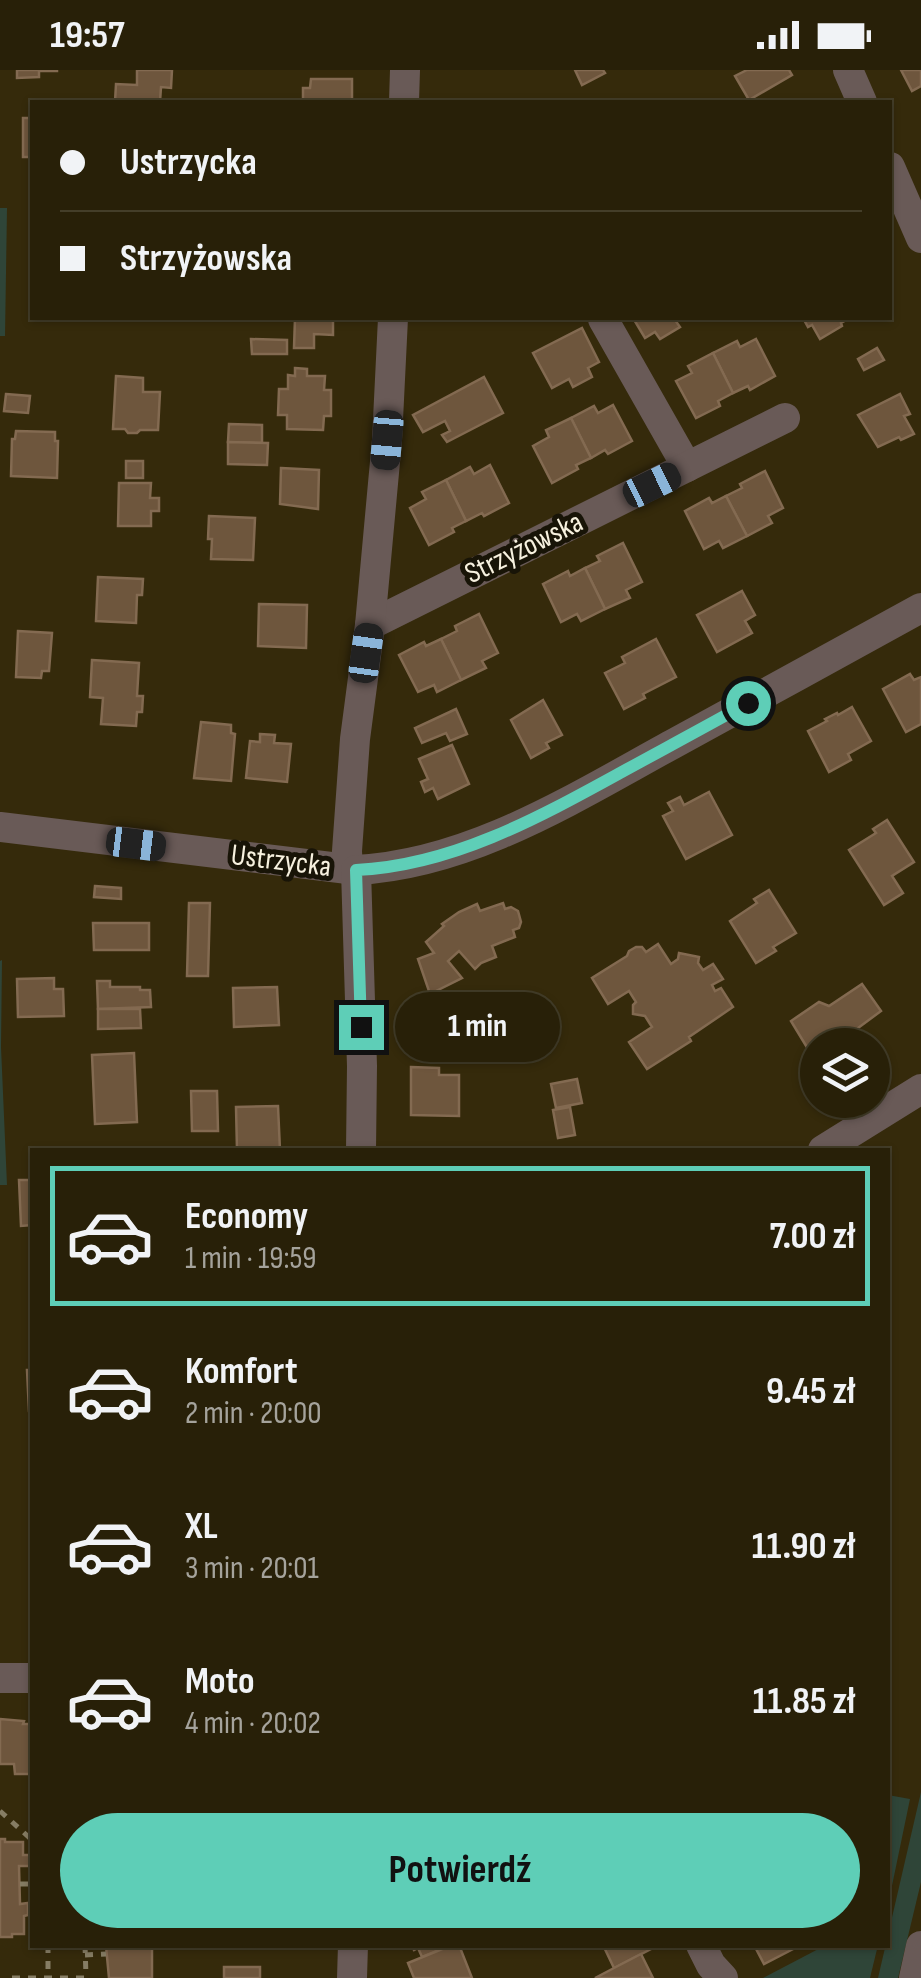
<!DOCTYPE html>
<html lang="pl">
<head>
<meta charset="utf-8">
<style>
  :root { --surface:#282008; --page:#342d16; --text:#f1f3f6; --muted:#a5a39c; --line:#443e29; --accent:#5eceb7 }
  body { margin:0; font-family:"Sofia Sans Condensed",sans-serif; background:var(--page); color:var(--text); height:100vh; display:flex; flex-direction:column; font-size:38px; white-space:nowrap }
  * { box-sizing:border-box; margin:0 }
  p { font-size:32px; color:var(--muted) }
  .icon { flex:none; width:55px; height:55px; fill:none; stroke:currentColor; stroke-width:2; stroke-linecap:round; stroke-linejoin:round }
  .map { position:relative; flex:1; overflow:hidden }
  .panel { position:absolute; left:30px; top:1078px; width:860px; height:800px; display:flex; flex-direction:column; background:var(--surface); border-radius:0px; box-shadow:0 2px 8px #0004,0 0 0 2px var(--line) }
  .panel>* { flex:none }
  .hud { position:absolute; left:30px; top:30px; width:862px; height:220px; border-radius:0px; box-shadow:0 2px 8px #0004,0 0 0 2px var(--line); display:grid; align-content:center; height:220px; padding:0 30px; background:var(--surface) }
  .buttons { position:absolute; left:800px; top:958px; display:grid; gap:20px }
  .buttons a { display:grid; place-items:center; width:90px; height:90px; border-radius:50%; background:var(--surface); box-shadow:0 2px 8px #0004,0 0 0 2px var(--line); font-size:50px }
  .end { position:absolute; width:45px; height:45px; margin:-22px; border:12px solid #5eceb7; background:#111; box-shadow:0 0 0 5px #111 }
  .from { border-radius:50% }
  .bubble { position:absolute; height:70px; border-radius:35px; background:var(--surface); box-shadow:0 2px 8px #0004,0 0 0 2px var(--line); font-size:32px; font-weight:700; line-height:70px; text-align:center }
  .car { position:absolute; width:30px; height:60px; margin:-30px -15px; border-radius:12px; box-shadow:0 0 8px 2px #0007; background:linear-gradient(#222 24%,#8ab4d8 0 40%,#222 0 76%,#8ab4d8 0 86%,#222 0) }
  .hud b { display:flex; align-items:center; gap:35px; height:95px; font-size:38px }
  .hud b+b { border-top:2px solid var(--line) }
  .hud i { width:25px; height:25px; background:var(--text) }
  ul { padding:18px 0 0; list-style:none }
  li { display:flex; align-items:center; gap:30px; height:140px; margin:0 20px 15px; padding:0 10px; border:5px solid transparent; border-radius:0px }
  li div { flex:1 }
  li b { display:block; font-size:38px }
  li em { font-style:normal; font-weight:700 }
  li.selected { border-color:var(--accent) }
  li>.icon { width:90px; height:90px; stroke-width:1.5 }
  .button { display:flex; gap:20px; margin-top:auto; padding:20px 30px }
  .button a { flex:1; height:115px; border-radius:60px; background:var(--accent); color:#111; font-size:40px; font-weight:700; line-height:115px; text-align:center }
  .status { display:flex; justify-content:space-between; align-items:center; height:70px; padding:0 50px; background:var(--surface); direction:ltr }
  .status svg { height:28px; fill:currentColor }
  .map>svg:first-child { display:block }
</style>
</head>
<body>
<div class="status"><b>19:57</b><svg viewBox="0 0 49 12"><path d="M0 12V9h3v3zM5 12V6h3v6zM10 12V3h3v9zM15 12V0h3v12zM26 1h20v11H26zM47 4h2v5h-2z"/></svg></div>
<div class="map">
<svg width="921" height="1908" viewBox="0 0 921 1908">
  <rect width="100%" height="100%" fill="#352a0b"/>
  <g fill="#2f4538">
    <polygon points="0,138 7,138 5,266 0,266"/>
    <polygon points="2,890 1,977 7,1115 0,1115 0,891"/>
    <polygon points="921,1722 921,1812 898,1908 878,1908"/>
    <polygon points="888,1725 910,1729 888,1835"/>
    <polygon points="826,1875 878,1875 870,1908 763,1908"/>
  </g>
  <g fill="#6e563d" stroke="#836a51" stroke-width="2.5">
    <polygon points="17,0 57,0 57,1 39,1 39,7 17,8"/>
    <polygon points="137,0 172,0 171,18 161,17 160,32 115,32 116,14 137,15"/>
    <polygon points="575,0 603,0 605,3 582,15"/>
    <polygon points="747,0 789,0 792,5 749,30 735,6"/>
    <polygon points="901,0 921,0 921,16 912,21"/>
    <polygon points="311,9 352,9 352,32 303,31 303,18 310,18"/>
    <rect x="23" y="48" width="9" height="39"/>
    <polygon points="295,248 333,248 333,265 314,264 314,278 294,278"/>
    <polygon points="633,248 679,248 675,250 680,257 660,269 655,262 645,268"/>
    <polygon points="803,248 850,248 841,253 842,256 820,269 812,255 808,257"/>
    <polygon points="582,258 599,292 588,298 592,307 573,317 569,309 552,318 533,283"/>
    <polygon points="251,269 287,270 287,284 252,284"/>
    <polygon points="756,269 775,306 750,320 748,316 733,323 713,283 737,271 740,277"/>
    <polygon points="877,278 884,290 864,300 858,289"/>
    <polygon points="713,283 733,323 718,331 720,336 696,348 676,311 692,303 688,296"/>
    <polygon points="295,298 307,299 307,306 325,306 324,320 331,320 331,346 324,346 323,360 287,359 287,345 278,345 279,319 288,319 288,305 295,306"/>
    <polygon points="116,306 143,308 143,322 160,322 158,360 140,360 137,363 128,363 125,359 113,359"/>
    <polygon points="484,307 503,343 447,372 442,365 450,361 445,351 423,362 413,345"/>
    <polygon points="6,324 30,326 28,343 4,341"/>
    <polygon points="900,324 910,344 904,346 914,364 901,370 899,367 878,377 858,345"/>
    <polygon points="613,335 632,371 608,384 605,380 591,388 571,348 594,336 598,343"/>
    <polygon points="571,348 591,388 576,395 578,399 552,413 533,376 549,367 546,360"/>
    <polygon points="229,354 262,355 262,373 228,372"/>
    <polygon points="16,361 55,362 55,371 58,371 57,408 11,406 12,369 15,369"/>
    <polygon points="228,372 268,373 267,395 228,394"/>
    <rect x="126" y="391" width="17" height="17"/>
    <polygon points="490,395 509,433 484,446 482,443 466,451 446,410 470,397 474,404"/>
    <polygon points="281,398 319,400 318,439 280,434"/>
    <polygon points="765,401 783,438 768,446 772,453 747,466 726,426 742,418 740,414"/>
    <polygon points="446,410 466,451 452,458 454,462 429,475 410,438 426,429 422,422"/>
    <polygon points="119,413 151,413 150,428 159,428 159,441 151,441 151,456 118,456"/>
    <polygon points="726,426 747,466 723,478 719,471 704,479 685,441 709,428 712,433"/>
    <polygon points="209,446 255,448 253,490 211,489 212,469 208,469"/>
    <polygon points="623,473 642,512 626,520 630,528 605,539 585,498 600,491 597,486"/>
    <polygon points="585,498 605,539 581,551 577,544 561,552 543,514 568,501 570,506"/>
    <polygon points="98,507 143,509 142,525 137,525 136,553 96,551"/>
    <polygon points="742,521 755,545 745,551 752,563 717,582 697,545"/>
    <polygon points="259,534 307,535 306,578 258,576"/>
    <polygon points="479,544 498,583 482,591 486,598 461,610 441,569 457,561 455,556"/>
    <polygon points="18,561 52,563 49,601 42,601 41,608 16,607"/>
    <polygon points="441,569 461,610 437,622 434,615 418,622 399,585 424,572 426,576"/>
    <polygon points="656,569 676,607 643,624 645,628 624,639 605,603 625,593 622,587"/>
    <polygon points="92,590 139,593 137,626 143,626 142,642 137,642 136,656 101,654 103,628 90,627"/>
    <polygon points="910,604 914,610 921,607 921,654 906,662 883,619"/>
    <polygon points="543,630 562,665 546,673 549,678 531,688 511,650"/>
    <polygon points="852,637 871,671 848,684 851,690 829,702 808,661 827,651 825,649 837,643 838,645"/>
    <polygon points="456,639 467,664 450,671 446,663 422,673 415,658"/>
    <polygon points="201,652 231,655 231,663 235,664 231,711 194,708"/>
    <polygon points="260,664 275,665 274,673 291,674 287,712 246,708 250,671 260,672"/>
    <polygon points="452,675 469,714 438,729 433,718 425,722 421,712 428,709 419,689"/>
    <polygon points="709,722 732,765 686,789 663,746 673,741 668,733 680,727 684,735"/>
    <polygon points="887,750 914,792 892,806 903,823 884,835 849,780 876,763 873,759"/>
    <polygon points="95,816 121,818 121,829 94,827"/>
    <polygon points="769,820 796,863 773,877 776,881 756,893 730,851 757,833 754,829"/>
    <polygon points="189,833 210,833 208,906 187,906"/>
    <polygon points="503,833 505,839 511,837 518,841 521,852 519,858 513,860 515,867 492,876 496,887 481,893 475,899 459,881 448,891 462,908 430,924 418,889 434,883 426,872 444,856 442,854 459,842 477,834 480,841"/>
    <polygon points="93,853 149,853 149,880 94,880"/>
    <polygon points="658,874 671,894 678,889 679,883 699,887 698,893 703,900 713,894 723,909 712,915 715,921 721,918 733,937 689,967 691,971 647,999 629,972 652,957 645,946 633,944 633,935 636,932 629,921 608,934 592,908 627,886 629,881 636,877 642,877 646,882"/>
    <polygon points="54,908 54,919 63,919 64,946 18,947 17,909"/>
    <polygon points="97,911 110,911 110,917 140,917 140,920 150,920 151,937 98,939"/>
    <polygon points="862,914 881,941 858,958 856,964 840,975 818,975 818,980 811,984 791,951 819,932 829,936"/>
    <polygon points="277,917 279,955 234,957 233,918"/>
    <polygon points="98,939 140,939 141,958 98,959"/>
    <polygon points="134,983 137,1052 95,1054 92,985"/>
    <polygon points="411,997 439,998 439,1005 459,1005 459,1046 411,1045"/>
    <polygon points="577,1009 582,1033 556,1038 551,1014"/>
    <polygon points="191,1021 217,1021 218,1061 192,1061"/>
    <polygon points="278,1036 280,1080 237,1080 236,1037"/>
    <polygon points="570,1037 575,1065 558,1068 553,1040"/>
    <polygon points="19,1110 32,1110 32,1155 21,1156"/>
    <polygon points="27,1300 32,1300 32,1341 29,1341"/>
    <polygon points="0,1649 24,1651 23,1654 32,1654 32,1704 15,1704 14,1694 0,1694"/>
    <polygon points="0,1769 5,1769 5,1772 23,1772 23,1785 30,1785 30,1796 19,1796 20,1834 28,1833 28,1845 24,1846 24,1864 12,1864 12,1867 0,1867"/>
    <polygon points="109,1875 152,1875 152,1908 109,1908 106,1876"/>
    <polygon points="411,1875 452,1875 422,1887 418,1878 414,1880"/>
    <polygon points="452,1875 459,1875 472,1908 414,1908 408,1893"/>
    <polygon points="603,1875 659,1875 614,1898"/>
    <polygon points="754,1875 801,1875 764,1894"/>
    <polygon points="641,1884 653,1908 595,1908 614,1898"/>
    <rect x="224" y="1897" width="36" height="11"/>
  </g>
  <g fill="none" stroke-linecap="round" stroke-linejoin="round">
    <g stroke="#867d64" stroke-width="5" stroke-dasharray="8 8" stroke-linecap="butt">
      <polyline points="0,1741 32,1770"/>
      <polyline points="20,1814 32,1814"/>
      <polyline points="48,1875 48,1908"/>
      <polyline points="85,1875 86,1907"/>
      <polyline points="85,1885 106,1884"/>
      <polyline points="12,1908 87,1908"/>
    </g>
    <g stroke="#695a57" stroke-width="30">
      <polyline points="848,0 862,32"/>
      <polyline points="404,32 405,0"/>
      <polyline points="890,97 921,168"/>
      <polyline points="603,249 687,397"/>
      <polyline points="370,555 785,348"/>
      <path d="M0,757L356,800C471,794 574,728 673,674C756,629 838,583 921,538"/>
      <polyline points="348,799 347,781 355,669 370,555 387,370 393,248"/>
      <polyline points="356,800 362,996 361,1080"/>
      <polyline points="823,1080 921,1019"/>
      <polyline points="0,1608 32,1608"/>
      <polyline points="701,1875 711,1895 723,1908"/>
      <polyline points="352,1908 353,1875"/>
      <polyline points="914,1908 921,1876"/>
    </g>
  </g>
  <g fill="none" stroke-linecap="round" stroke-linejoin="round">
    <path stroke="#5eceb7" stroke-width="12" d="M361,957L356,800C451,796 538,748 620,703C662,680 705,657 748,633"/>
  </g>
  <g text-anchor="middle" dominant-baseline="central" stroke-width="10" stroke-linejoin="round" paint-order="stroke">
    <g font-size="30" fill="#f7f1df" stroke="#181407">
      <text transform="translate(524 478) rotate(-26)">Strzyżowska</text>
      <text transform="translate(281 791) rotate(7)">Ustrzycka</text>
    </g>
  </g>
</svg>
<div class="buttons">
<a><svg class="icon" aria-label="layers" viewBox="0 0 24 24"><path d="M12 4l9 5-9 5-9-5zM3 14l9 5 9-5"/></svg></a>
</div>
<i class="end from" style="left:748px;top:633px"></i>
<i class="end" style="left:361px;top:957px"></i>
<div class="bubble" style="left:395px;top:922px;width:165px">1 min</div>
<i class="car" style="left:387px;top:370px;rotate:185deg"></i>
<i class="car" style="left:652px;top:415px;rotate:64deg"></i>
<i class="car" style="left:366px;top:583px;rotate:8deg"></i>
<i class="car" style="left:136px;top:774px;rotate:97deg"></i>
<div class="hud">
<b><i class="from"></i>Ustrzycka</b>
<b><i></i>Strzyżowska</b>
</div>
<section class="panel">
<ul>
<li class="selected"><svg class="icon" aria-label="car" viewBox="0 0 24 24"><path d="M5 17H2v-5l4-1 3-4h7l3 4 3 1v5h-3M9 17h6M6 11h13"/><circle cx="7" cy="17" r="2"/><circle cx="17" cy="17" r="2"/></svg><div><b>Economy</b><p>1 min · 19:59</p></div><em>7.00 zł</em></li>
<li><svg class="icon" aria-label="car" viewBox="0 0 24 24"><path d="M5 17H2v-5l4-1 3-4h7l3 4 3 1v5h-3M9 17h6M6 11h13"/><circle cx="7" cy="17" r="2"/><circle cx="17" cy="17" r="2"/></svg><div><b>Komfort</b><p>2 min · 20:00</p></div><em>9.45 zł</em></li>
<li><svg class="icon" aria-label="car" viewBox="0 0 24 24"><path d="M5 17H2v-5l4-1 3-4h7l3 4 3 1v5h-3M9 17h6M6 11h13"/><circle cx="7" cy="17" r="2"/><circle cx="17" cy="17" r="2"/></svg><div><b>XL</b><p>3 min · 20:01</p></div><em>11.90 zł</em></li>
<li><svg class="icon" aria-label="car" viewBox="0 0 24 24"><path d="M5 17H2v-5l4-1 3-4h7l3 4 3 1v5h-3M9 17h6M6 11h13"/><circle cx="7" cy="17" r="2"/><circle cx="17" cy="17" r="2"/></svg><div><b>Moto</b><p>4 min · 20:02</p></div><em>11.85 zł</em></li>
</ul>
<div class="button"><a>Potwierdź</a></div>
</section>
</div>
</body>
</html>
